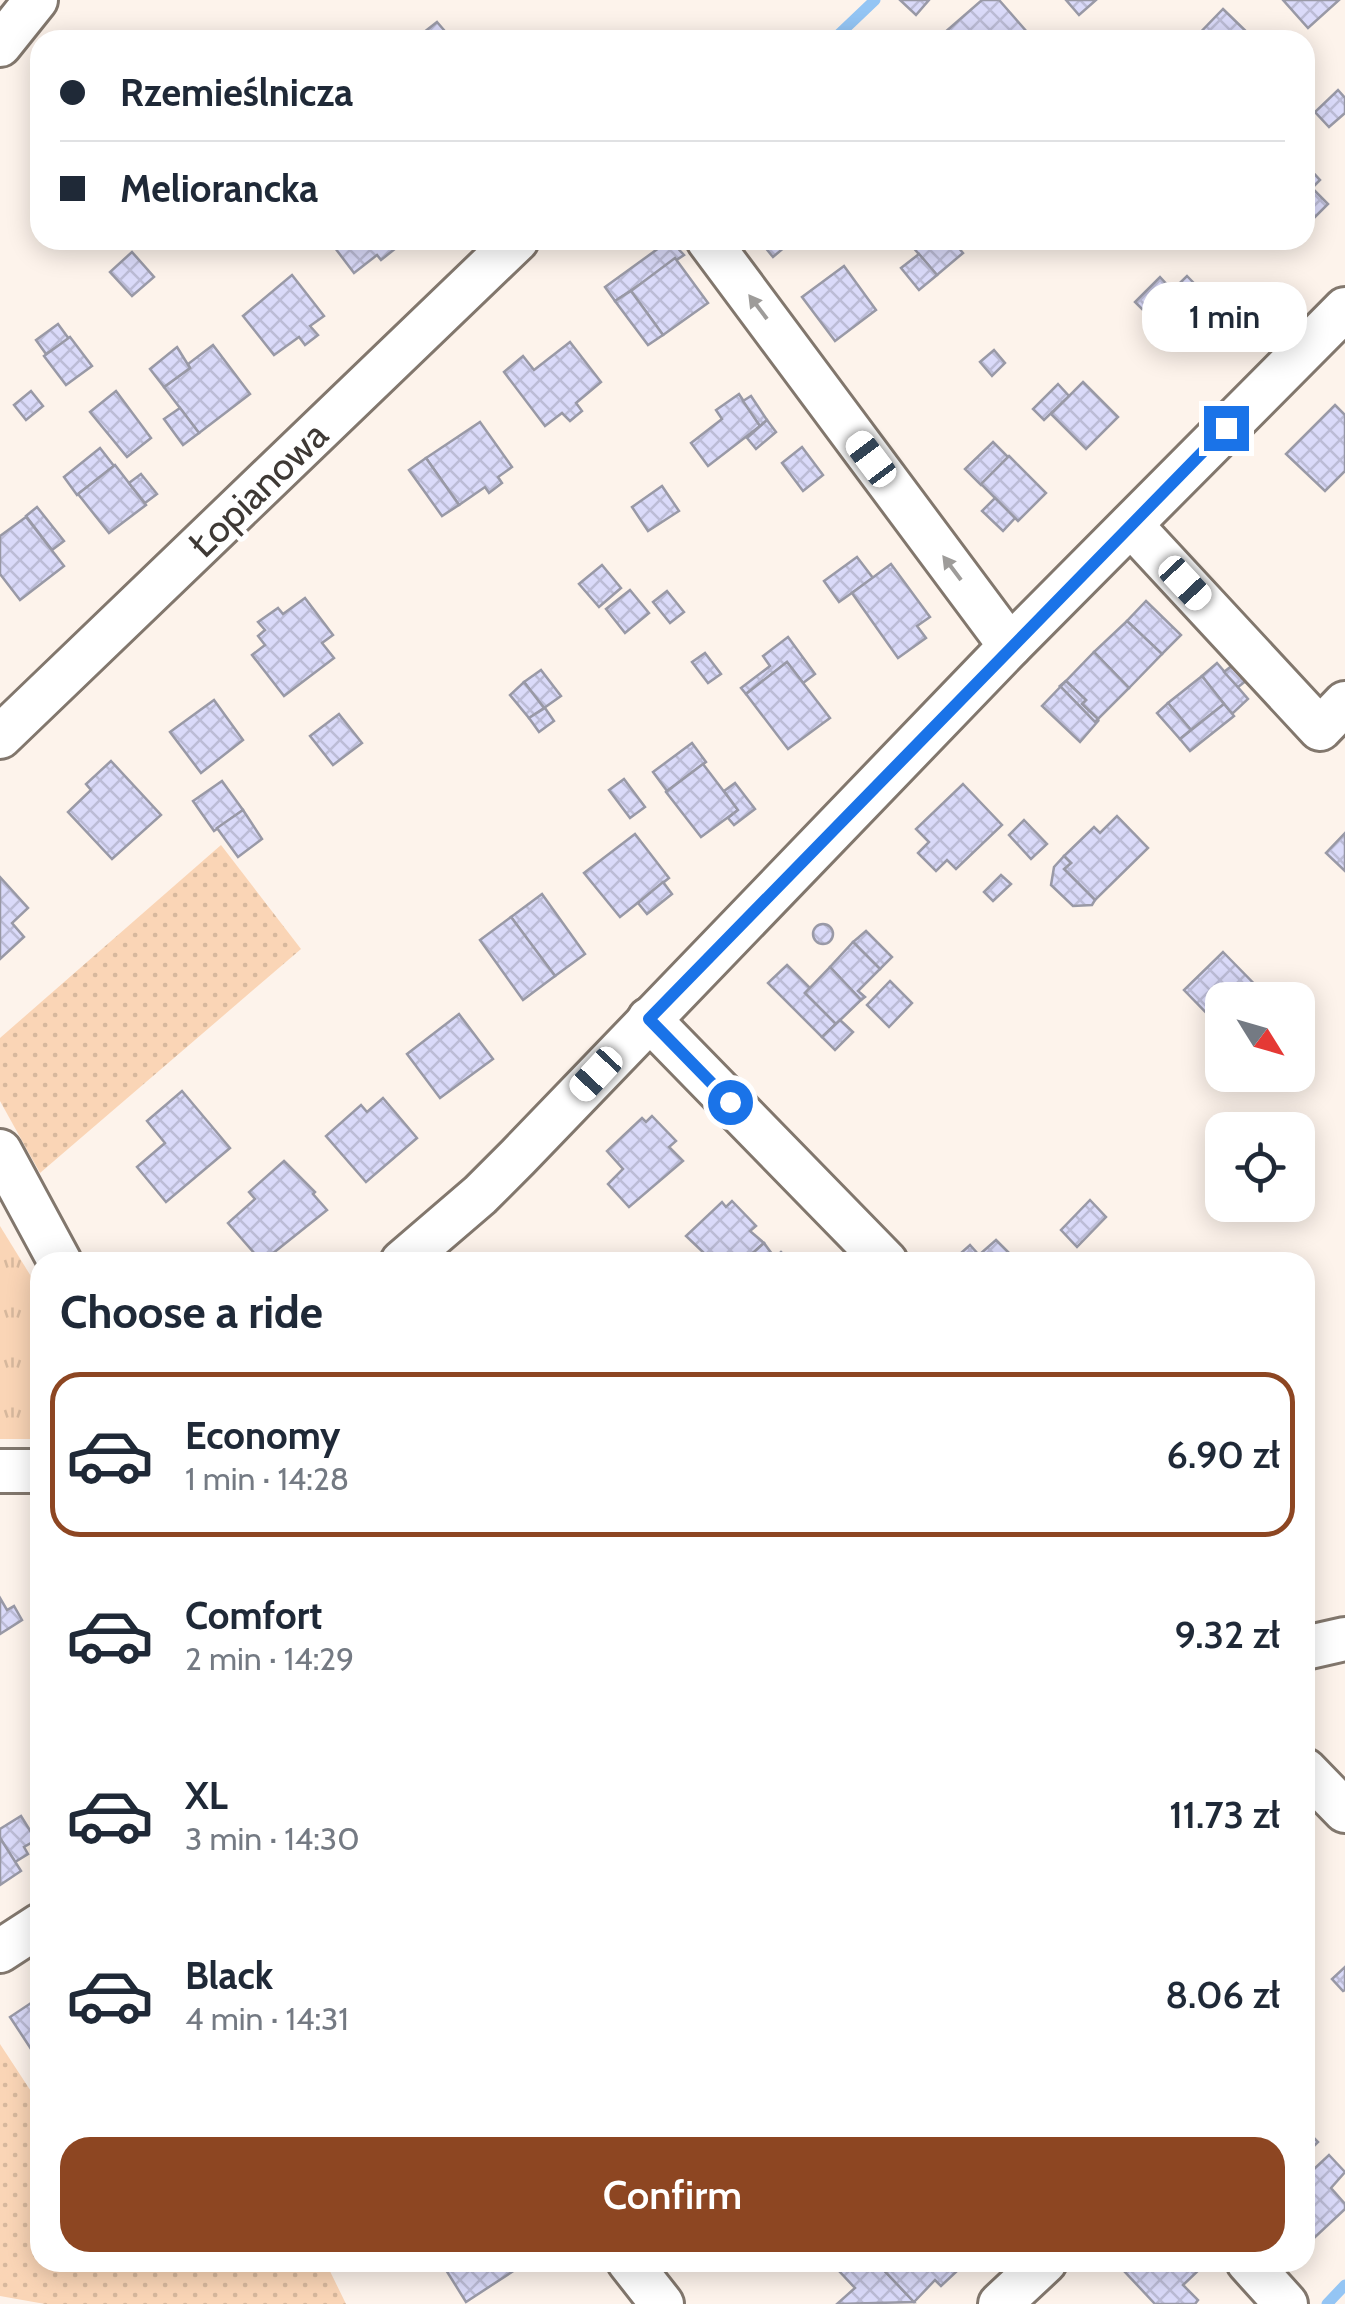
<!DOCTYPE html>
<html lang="en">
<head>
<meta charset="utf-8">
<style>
  :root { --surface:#fff; --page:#f2f2f3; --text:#1f2937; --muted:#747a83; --line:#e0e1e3; --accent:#8d4622 }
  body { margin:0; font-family:Cabin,sans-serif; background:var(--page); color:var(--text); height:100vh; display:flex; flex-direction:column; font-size:38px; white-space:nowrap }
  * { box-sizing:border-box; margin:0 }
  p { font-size:32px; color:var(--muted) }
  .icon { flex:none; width:55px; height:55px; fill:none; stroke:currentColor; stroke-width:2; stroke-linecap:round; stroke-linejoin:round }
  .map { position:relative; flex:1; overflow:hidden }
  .drawer { position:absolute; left:30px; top:1252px; width:1285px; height:1020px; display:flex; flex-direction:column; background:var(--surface); border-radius:30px; box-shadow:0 5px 25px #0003 }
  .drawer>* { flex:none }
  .banner { position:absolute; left:30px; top:30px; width:1285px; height:220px; border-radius:30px; box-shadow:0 5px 25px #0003; display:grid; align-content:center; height:220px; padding:0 30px; background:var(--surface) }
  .needle { width:65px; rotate:127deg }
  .controls { position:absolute; left:1205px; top:982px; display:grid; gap:20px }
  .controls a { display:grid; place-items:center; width:110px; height:110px; border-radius:20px; background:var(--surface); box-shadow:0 5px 25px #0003; font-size:50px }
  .end { position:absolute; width:45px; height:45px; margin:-22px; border:12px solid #1a73e8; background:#fff; box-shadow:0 0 0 5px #fff }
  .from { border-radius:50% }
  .bubble { position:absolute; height:70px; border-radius:30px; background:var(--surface); box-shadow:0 5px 25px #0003; font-size:32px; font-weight:600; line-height:70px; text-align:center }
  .car { position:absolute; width:30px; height:60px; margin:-30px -15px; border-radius:12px; box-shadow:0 0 8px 2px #0007; background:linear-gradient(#fff 24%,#345 0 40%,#fff 0 76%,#345 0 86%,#fff 0) }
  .banner b { display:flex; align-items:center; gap:35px; height:95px; font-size:38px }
  .banner b+b { border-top:2px solid var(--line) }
  .banner i { width:25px; height:25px; background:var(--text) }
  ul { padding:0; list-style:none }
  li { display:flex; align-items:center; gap:30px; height:165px; margin:0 20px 15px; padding:0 10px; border:5px solid transparent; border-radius:30px }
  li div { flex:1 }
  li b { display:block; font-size:38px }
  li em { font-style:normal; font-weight:600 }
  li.current { border-color:var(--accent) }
  li>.icon { width:90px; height:90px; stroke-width:1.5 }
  h2 { padding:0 30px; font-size:45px; line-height:120px }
  .button { display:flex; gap:20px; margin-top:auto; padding:20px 30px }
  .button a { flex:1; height:115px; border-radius:30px; background:var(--accent); color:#fff; font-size:40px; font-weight:600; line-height:115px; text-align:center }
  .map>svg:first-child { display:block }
</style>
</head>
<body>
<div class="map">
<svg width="1345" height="2304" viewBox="0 0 1345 2304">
  <defs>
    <pattern id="grass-dots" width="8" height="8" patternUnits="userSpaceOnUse" patternTransform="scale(2.5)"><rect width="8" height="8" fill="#fad5b6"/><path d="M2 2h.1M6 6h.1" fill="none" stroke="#d7b89d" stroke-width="1.8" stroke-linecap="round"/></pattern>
    <pattern id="park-tufts" width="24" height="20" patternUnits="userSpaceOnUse" patternTransform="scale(2.5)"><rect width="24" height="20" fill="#fad5b6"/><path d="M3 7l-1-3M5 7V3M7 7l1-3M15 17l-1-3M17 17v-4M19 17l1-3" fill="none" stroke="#d7b89d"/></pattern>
    <pattern id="building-cross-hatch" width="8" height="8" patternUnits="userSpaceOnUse" patternTransform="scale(2.5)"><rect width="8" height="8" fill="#dadaf9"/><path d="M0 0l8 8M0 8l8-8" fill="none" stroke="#bcbcd6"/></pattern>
  </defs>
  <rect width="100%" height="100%" fill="#fdf3eb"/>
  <g fill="url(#grass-dots)">
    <polygon points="221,845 301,949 40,1173 0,1101 0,1038"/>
    <polygon points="0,2044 40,2105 40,2262 326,2263 346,2304 45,2304 0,2296"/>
  </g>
  <polygon fill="url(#park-tufts)" points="0,1226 40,1291 40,1439 0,1439"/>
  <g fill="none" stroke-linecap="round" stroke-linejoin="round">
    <g stroke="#94c5f4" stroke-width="11">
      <polyline points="833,40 875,0"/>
      <polyline points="1327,2304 1345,2285"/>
    </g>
  </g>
  <g fill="url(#building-cross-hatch)" stroke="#9999a6" stroke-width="2.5">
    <polygon points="900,0 929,0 916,15"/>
    <polygon points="982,0 999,0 1034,40 936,40"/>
    <polygon points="1066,0 1096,0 1079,15"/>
    <polygon points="1283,0 1339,0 1308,28"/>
    <polygon points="1223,9 1255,40 1193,40"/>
    <polygon points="437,22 450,37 446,40 429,40 423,33"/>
    <polygon points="1338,90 1345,98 1345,113 1329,127 1315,112"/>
    <polygon points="1309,168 1320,180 1312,188 1328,204 1305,227 1305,172"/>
    <polygon points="329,240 406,240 381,260 377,255 354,273"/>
    <polygon points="670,240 684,255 615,301 605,287"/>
    <polygon points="759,240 793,240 773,257"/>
    <polygon points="917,240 952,240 963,253 937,275 911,245"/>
    <polygon points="132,252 154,277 132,296 110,272"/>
    <polygon points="919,254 937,275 919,290 901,268"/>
    <polygon points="675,258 708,303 663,335 631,291"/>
    <polygon points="844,266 876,310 835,341 802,297"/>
    <polygon points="292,275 324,316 310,326 318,335 305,345 299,337 274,355 243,316"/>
    <polygon points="1187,276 1221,311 1189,344 1153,309"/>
    <polygon points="1160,277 1172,290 1149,316 1135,302"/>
    <polygon points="631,291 663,335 648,345 615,301"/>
    <polygon points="58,324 69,339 46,354 36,340"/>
    <polygon points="70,337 92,366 66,385 44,356"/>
    <polygon points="570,342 601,382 576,403 582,411 570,421 562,413 545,426 504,372 523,356 534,370"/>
    <polygon points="213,345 250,394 199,433 164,387 190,368 188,364"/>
    <polygon points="177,347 190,368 164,387 150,369"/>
    <polygon points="994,350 1005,363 992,376 980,362"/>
    <polygon points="1083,382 1118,417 1086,449 1051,414"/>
    <polygon points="1058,384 1069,396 1044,420 1033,409"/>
    <polygon points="31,391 43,406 26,420 14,405"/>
    <polygon points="116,391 151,438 127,457 90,412"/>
    <polygon points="739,394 760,426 708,466 691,443 722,419 716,410"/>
    <polygon points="751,396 767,420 760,426 743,401"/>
    <polygon points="1335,405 1345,415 1345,471 1325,491 1286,454"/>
    <polygon points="180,408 199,433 183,445 164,419"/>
    <polygon points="767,420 776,432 756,449 747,438"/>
    <polygon points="480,422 512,467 498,477 502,483 489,493 485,487 459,505 426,458"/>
    <polygon points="993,442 1008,457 981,485 965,469"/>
    <polygon points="802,447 823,475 803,491 782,463"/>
    <polygon points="100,448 114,466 77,495 64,477"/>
    <polygon points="1009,456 1046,493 1018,521 981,484"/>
    <polygon points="426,458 459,505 442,516 409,470"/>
    <polygon points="115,465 146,505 109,533 78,494"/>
    <polygon points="141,474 157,494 145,503 129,483"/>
    <polygon points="662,486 679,511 648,531 632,507"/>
    <polygon points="995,498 1015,518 1003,531 982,511"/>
    <polygon points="37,507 64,541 52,550 26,516"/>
    <polygon points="26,517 64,566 20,600 0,574 0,536"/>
    <polygon points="857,557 873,578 839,602 824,581"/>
    <polygon points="891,564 930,617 917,626 926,638 898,658 852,593"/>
    <polygon points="602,565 621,588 599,607 579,584"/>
    <polygon points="630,590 649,613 625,633 606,609"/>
    <polygon points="667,591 684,612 670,623 653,602"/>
    <polygon points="305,598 333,635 322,643 334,658 284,696 252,655 265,645 258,636 265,630 258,622 278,608 283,614"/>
    <polygon points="1146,601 1181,635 1162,654 1127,621"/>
    <polygon points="1127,621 1162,654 1129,688 1094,652"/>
    <polygon points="788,637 815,674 803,683 787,662 746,694 741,688 770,666 763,656"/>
    <polygon points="1094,652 1129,688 1098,719 1082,704 1086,700 1066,681"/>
    <polygon points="705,653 721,674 708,683 692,662"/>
    <polygon points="787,662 830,718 788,749 746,694"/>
    <polygon points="1217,663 1248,699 1232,714 1202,676"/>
    <polygon points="1234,664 1247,680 1238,687 1224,672"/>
    <polygon points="541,670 561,696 544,708 524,682"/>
    <polygon points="1202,676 1224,704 1191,730 1168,703"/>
    <polygon points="1066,681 1086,700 1082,704 1098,719 1095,722 1060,686"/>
    <polygon points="1066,681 1060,686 1095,722 1099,720 1080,742 1042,706"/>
    <polygon points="524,682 544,708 529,718 510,695"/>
    <polygon points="214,700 243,740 201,773 170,732"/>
    <polygon points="1168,703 1191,730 1180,739 1157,713"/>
    <polygon points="1224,704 1234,716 1190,751 1180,739"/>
    <polygon points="545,708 554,721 539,732 529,718"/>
    <polygon points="339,714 362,743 333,765 310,736"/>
    <polygon points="692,743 706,762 667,791 653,772"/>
    <polygon points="111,761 161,815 112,859 68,812 91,790 86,784"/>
    <polygon points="703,764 738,810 701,837 666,792"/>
    <polygon points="624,779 645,807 630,818 609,790"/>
    <polygon points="222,781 243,810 214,831 193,801"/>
    <polygon points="735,783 755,809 734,825 728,818 738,810 724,791"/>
    <polygon points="963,784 1002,825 956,869 947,860 936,871 918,853 929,842 916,829"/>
    <polygon points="243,810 262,839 238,857 217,828"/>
    <polygon points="1117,816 1148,848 1095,900 1064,869 1071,863 1064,856 1094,827 1100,833"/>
    <polygon points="1024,820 1047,844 1031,859 1009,835"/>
    <polygon points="1345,833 1345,871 1326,853"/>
    <polygon points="635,834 669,878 620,917 584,873"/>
    <polygon points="1064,856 1071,863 1064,869 1095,900 1092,905 1073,906 1051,885 1054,867"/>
    <polygon points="1001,875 1011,884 993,901 984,892"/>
    <polygon points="0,877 28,908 12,923 24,937 0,959"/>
    <polygon points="663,882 672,894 647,914 638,903"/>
    <polygon points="542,894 585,954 555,976 511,917"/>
    <polygon points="511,917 555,976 523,1000 480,940"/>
    <circle cx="823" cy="934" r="10"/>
    <polygon points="866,931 892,957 880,969 853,942"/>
    <polygon points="853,942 880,969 858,991 865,997 861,1000 830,967"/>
    <polygon points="1223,952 1270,1000 1222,1000 1222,1029 1184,990"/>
    <polygon points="787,965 810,988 805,993 836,1024 822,1037 768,983"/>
    <polygon points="830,967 861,1000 836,1024 805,993"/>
    <polygon points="890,981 912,1003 889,1027 867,1005"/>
    <polygon points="459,1014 493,1059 440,1098 407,1054"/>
    <polygon points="840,1020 853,1032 835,1050 822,1037"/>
    <polygon points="182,1091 230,1148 166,1202 137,1167 165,1143 147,1121"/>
    <polygon points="383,1098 417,1138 366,1182 326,1136 361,1105 367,1112"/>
    <polygon points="652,1116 676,1141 669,1147 683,1161 629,1207 608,1184 623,1169 607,1151 642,1118 646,1122"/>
    <polygon points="284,1161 315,1192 313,1194 327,1210 262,1262 228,1223 255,1199 249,1192"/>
    <polygon points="1090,1200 1106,1217 1077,1247 1061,1230"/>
    <polygon points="732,1201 756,1226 750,1231 764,1243 743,1262 695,1262 704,1253 686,1236 722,1202 726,1207"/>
    <polygon points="996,1240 1008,1252 996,1262 951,1262 970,1245 979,1255"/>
    <polygon points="764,1243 775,1258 781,1252 791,1262 743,1262"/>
    <polygon points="0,1598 7,1610 14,1606 22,1620 0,1634"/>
    <polygon points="21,1816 36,1840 24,1847 28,1854 15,1862 0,1838 0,1829"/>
    <polygon points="0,1838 21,1871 0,1885"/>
    <polygon points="1345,1967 1345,1990 1343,1991 1332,1979"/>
    <polygon points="40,1997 40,2052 35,2055 10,2017"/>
    <polygon points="1305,2129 1318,2142 1305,2155"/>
    <polygon points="1329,2155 1345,2172 1331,2188 1345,2204 1345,2209 1312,2240 1308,2235 1305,2238 1305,2167 1310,2162 1313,2170"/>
    <polygon points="441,2262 518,2262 521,2266 466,2302"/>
    <polygon points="850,2262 866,2262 874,2270 878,2264 914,2302 837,2304 855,2288 840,2272"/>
    <polygon points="954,2262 951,2265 957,2271 941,2286 935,2280 914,2302 878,2264"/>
    <polygon points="1136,2262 1196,2262 1201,2268 1183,2285 1198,2300 1195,2304 1155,2304 1125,2272"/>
  </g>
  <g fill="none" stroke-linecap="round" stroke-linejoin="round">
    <g stroke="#82776d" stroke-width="48">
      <g id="minor">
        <polyline points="0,45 36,0"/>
        <polyline points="708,240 1010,646"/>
        <polyline points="1131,525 1320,729 1345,703"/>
        <polyline points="0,737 517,240"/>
        <polyline points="649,1019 886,1262"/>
        <polyline points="0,1151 60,1262"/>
        <polyline points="402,1262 480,1195 518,1157 1010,646 1345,309"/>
        <polyline points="0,1471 40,1471"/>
        <polyline points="1305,1648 1345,1639"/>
        <polyline points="1305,1770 1345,1811"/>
        <polyline points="0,1951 40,1925"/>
        <polyline points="629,2262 662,2304"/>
        <polyline points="1248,2262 1286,2304"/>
        <polyline points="1000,2304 1045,2262"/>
      </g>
    </g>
    <use href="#minor" stroke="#fff" stroke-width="42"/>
  </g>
  <defs><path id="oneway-solid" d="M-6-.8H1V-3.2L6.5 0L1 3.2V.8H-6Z" transform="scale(2.5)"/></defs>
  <g fill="#9e9c9a">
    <use href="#oneway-solid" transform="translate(758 307) rotate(-127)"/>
    <use href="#oneway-solid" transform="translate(952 568) rotate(-127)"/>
  </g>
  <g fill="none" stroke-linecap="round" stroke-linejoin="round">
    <polyline stroke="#1a73e8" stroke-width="12" points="730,1102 649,1019 1226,428"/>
  </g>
  <g text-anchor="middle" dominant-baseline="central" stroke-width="10" stroke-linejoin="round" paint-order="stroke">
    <g font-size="38" fill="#3e3935" stroke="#fff">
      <text transform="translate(258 489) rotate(-44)">Łopianowa</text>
    </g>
  </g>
</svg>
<div class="controls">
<a><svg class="needle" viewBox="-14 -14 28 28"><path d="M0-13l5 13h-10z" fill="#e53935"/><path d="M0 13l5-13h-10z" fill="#747a83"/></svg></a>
<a><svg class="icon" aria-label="locate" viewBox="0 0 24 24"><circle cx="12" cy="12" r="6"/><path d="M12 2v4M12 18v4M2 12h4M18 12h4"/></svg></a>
</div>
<i class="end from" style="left:730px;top:1102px"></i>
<i class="end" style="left:1226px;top:428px"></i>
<div class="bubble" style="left:1142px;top:282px;width:165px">1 min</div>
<i class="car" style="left:871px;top:459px;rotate:323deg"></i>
<i class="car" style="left:1185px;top:583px;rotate:137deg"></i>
<i class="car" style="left:596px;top:1074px;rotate:223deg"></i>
<div class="banner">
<b><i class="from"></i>Rzemieślnicza</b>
<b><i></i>Meliorancka</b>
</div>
<section class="drawer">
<h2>Choose a ride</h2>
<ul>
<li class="current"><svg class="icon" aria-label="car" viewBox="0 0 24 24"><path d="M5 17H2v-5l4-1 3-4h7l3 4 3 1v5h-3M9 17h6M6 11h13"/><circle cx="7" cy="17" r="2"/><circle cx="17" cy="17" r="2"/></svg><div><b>Economy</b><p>1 min · 14:28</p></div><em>6.90 zł</em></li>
<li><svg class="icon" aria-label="car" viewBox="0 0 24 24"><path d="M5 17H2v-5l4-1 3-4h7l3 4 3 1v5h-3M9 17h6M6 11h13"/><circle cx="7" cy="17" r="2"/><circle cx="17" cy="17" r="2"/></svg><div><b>Comfort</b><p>2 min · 14:29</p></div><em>9.32 zł</em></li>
<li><svg class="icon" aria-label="car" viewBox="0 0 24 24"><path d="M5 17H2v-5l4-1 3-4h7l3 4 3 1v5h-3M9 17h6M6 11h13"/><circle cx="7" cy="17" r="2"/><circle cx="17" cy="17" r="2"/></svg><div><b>XL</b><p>3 min · 14:30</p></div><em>11.73 zł</em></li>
<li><svg class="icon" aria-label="car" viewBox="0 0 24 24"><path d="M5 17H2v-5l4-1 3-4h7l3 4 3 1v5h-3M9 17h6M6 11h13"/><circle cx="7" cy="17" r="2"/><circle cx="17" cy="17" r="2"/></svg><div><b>Black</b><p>4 min · 14:31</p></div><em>8.06 zł</em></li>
</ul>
<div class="button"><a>Confirm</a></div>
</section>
</div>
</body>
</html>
